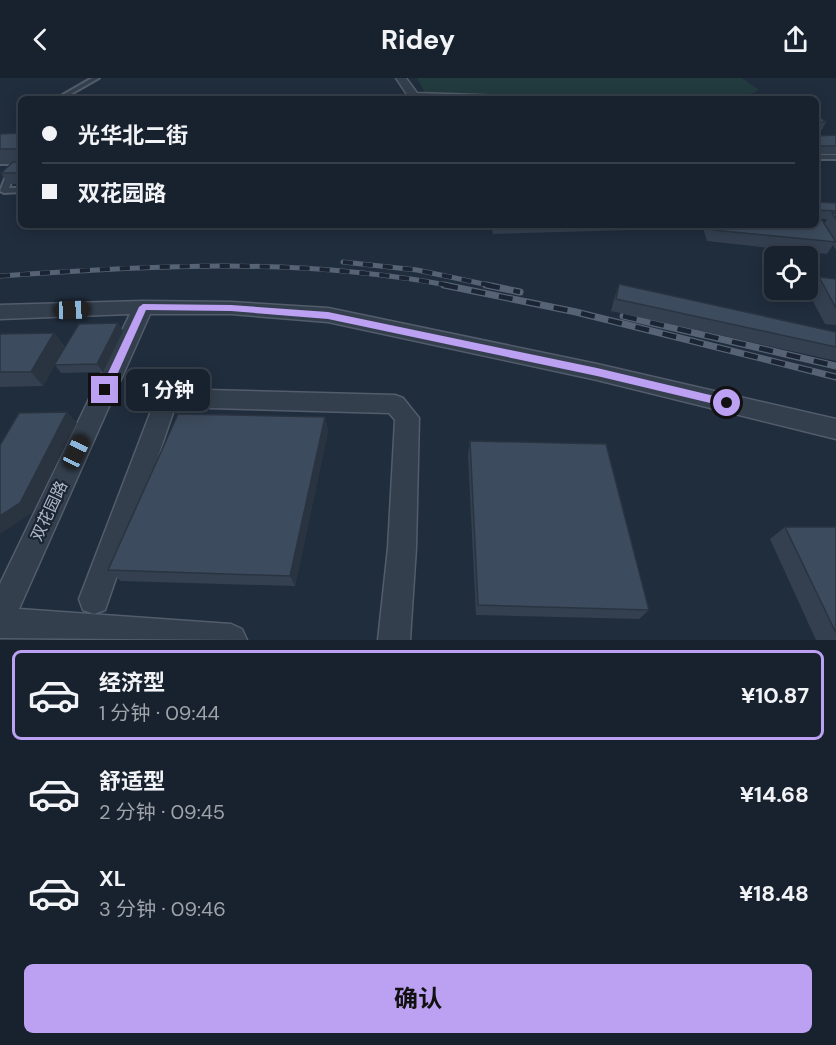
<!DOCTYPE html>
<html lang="zh">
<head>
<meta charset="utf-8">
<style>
  :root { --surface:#18222e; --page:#252f3a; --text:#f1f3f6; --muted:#9fa4aa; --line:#363f4a; --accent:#bca0f2 }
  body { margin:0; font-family:"DM Sans","Noto Sans SC",sans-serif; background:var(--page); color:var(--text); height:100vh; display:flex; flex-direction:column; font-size:22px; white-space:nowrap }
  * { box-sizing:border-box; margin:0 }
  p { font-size:20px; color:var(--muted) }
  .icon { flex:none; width:33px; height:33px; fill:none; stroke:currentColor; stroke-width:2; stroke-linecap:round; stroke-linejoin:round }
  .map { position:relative; height:562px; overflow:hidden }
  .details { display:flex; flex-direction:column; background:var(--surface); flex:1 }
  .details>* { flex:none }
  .hud { position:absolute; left:18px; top:18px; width:801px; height:132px; border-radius:9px; box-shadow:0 3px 15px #0003,0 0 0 2px var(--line); display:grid; align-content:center; height:132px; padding:0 24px; background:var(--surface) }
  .buttons { position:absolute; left:764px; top:168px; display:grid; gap:12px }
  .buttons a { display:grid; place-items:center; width:54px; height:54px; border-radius:9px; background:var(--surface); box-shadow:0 3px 15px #0003,0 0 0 2px var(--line); font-size:30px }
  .end { position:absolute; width:27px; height:27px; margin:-14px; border:8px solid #bca0f2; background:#111; box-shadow:0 0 0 3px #111 }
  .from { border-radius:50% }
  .bubble { position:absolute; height:42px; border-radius:9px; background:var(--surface); box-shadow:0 3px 15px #0003,0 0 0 2px var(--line); font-size:20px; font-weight:700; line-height:42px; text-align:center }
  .car { position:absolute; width:18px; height:36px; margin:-18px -9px; border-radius:8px; box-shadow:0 0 4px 2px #0007; background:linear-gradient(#222 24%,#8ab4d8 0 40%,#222 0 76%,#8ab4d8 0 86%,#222 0) }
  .hud b { display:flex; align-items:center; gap:21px; height:57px; font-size:22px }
  .hud b+b { border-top:2px solid var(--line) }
  .hud i { width:15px; height:15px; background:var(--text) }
  ul { padding:10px 0 0; list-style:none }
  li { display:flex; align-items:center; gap:18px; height:90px; margin:0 12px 9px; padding:0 12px; border:3px solid transparent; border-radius:9px }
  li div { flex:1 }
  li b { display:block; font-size:22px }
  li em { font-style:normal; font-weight:700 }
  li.active { border-color:var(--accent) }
  li>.icon { width:54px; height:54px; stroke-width:1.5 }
  .action { display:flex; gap:12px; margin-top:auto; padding:12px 24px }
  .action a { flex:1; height:69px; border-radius:9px; background:var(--accent); color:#111; font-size:24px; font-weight:700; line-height:69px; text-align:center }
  header { display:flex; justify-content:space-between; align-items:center; height:78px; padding:0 24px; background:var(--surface); font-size:27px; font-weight:700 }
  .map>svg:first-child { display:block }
</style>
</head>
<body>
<header><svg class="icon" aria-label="back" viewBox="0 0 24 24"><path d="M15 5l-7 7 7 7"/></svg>Ridey<svg class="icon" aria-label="share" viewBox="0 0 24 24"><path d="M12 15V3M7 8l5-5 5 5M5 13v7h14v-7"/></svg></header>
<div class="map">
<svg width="836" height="562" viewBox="0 0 836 562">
  <rect width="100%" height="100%" fill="#202d3d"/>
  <polygon fill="#223b3e" points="417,0 742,0 759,12 741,21 596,21 425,15"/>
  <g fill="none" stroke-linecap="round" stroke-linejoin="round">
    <g stroke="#535c6b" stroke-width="4">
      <g id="lane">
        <polygon points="92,0 99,0 64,20 59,19"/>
        <rect x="816" y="77" width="20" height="4"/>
        <polygon points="0,82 21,82 21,86 18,86 9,110 21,110 21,114 4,115 0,113 11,86 0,86"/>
      </g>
    </g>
    <g stroke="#535c6b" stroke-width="3">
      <g id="street">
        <polygon points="396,0 406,0 417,15 505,18 511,21 410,21"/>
        <polygon points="143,223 231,224 328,230 597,286 836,341 836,361 597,302 328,244 231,236 150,236 19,531 231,546 242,551 247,562 0,560 0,506 130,236 0,241 0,227"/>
        <polygon points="167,311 395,317 403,320 419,340 416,470 410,562 378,562 388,470 395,342 389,335 175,329 105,532 94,536 83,532 79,521 156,320 159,314"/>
      </g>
    </g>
    <use href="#lane" fill="#343f4d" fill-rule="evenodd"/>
    <use href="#street" fill="#343f4d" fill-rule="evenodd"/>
    <g stroke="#566374" stroke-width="5">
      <g id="rail-far1">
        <polyline points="343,184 417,192 493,208"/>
        <path d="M0,198C154,187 298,179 452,208"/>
      </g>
    </g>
    <g stroke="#566374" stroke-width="7">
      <g id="rail">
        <polyline points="444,207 576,234 836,299"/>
        <polyline points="486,207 520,214"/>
        <polyline points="623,238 836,288"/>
      </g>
    </g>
    <use href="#rail-far1" stroke="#1a2432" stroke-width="4" stroke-dasharray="10" stroke-linecap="butt"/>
    <use href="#rail" stroke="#1a2432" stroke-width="4.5" stroke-dasharray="14" stroke-linecap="butt"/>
  </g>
  <g fill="#344050">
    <polygon points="816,36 826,44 822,52 816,52"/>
    <polygon points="21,55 21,82 0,82 0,56"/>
    <polygon points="836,57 836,76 816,76 816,58"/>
    <polygon points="21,84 21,106 8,106 1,95"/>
    <polygon points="816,124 836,125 836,172 833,167 827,176 707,163 702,147 816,147 824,146 827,141 816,141"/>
    <polygon points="491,147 702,147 701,150 493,156"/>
    <polygon points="819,199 836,201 836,247 825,246 808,214"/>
    <polygon points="619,206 836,254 836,283 611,233 615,218"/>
    <polygon points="118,245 123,253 103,294 61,295 55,287 43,308 0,309 0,256 54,255 65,269"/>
    <polygon points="325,339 328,353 295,508 121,503 108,492"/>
    <polygon points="470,363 649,532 639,541 476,537 468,377"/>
    <polygon points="785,449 836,449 836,562 816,562 770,461"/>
  </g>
  <g fill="#2a3441">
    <polygon points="118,245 123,253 103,294 97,286"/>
    <polygon points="54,255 65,270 43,308 31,294"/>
    <polygon points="67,334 77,345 32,435 0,456 0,438"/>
    <polygon points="325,339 328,353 295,508 290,498"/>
  </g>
  <g fill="#3c4b5d" stroke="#2a3441" stroke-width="1.5">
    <polygon points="434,17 491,19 491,21 433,21"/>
    <polygon points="496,20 521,21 496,21"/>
    <polygon points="816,36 826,44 816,44"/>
    <polygon points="21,55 21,71 0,71 0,56"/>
    <polygon points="836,57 836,68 816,68 816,58"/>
    <polygon points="13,84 21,84 21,95 1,95"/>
    <polygon points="816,124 836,125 836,133 816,132"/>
    <polygon points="832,135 836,135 836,141"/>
    <polygon points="816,141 822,142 836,164 713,152 711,147 816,147"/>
    <polygon points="819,199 836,201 836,230"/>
    <polygon points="619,206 836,254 836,269 616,221"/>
    <polygon points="118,245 97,286 54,287 79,246"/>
    <polygon points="54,255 31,294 0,294 0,256"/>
    <polygon points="67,334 20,425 0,438 0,367 19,335"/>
    <polygon points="178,336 325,339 290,498 108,492"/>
    <polygon points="470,363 606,366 649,532 478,527"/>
    <polygon points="785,449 836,449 836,555"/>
  </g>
  <polygon fill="#bca0f2" points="143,226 231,227 328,234 597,290 727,321 733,325 727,329 597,298 328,241 231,233 146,232 109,315 102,315 100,312 139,229"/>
  <g text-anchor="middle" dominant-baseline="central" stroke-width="4.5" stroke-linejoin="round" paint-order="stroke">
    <g font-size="16" fill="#b0b9c9" stroke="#1a2432">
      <text transform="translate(49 433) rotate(-65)">双花园路</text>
    </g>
  </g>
</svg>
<div class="buttons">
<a><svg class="icon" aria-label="locate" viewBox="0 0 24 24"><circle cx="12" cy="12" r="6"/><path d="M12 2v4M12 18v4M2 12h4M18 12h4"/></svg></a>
</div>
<i class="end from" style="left:727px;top:325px"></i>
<i class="end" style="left:105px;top:312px"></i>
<div class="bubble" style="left:126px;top:291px;width:84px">1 分钟</div>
<i class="car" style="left:72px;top:232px;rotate:88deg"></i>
<i class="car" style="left:76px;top:374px;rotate:25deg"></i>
<div class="hud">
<b><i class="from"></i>光华北二街</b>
<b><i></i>双花园路</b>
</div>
</div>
<section class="details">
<ul>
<li class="active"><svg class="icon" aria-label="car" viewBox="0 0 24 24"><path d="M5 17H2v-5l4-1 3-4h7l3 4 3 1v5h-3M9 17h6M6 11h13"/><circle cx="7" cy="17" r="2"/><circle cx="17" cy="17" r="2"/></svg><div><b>经济型</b><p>1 分钟 · 09:44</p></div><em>¥10.87</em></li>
<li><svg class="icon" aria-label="car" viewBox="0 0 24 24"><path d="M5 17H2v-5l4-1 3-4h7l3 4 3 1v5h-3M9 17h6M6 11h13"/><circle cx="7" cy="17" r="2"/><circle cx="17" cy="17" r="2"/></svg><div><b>舒适型</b><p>2 分钟 · 09:45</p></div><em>¥14.68</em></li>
<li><svg class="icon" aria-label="car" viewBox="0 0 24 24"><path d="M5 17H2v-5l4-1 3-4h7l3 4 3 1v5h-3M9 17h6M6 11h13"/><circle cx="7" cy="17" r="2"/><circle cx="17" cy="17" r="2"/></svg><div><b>XL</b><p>3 分钟 · 09:46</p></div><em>¥18.48</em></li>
</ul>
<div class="action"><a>确认</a></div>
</section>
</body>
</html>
